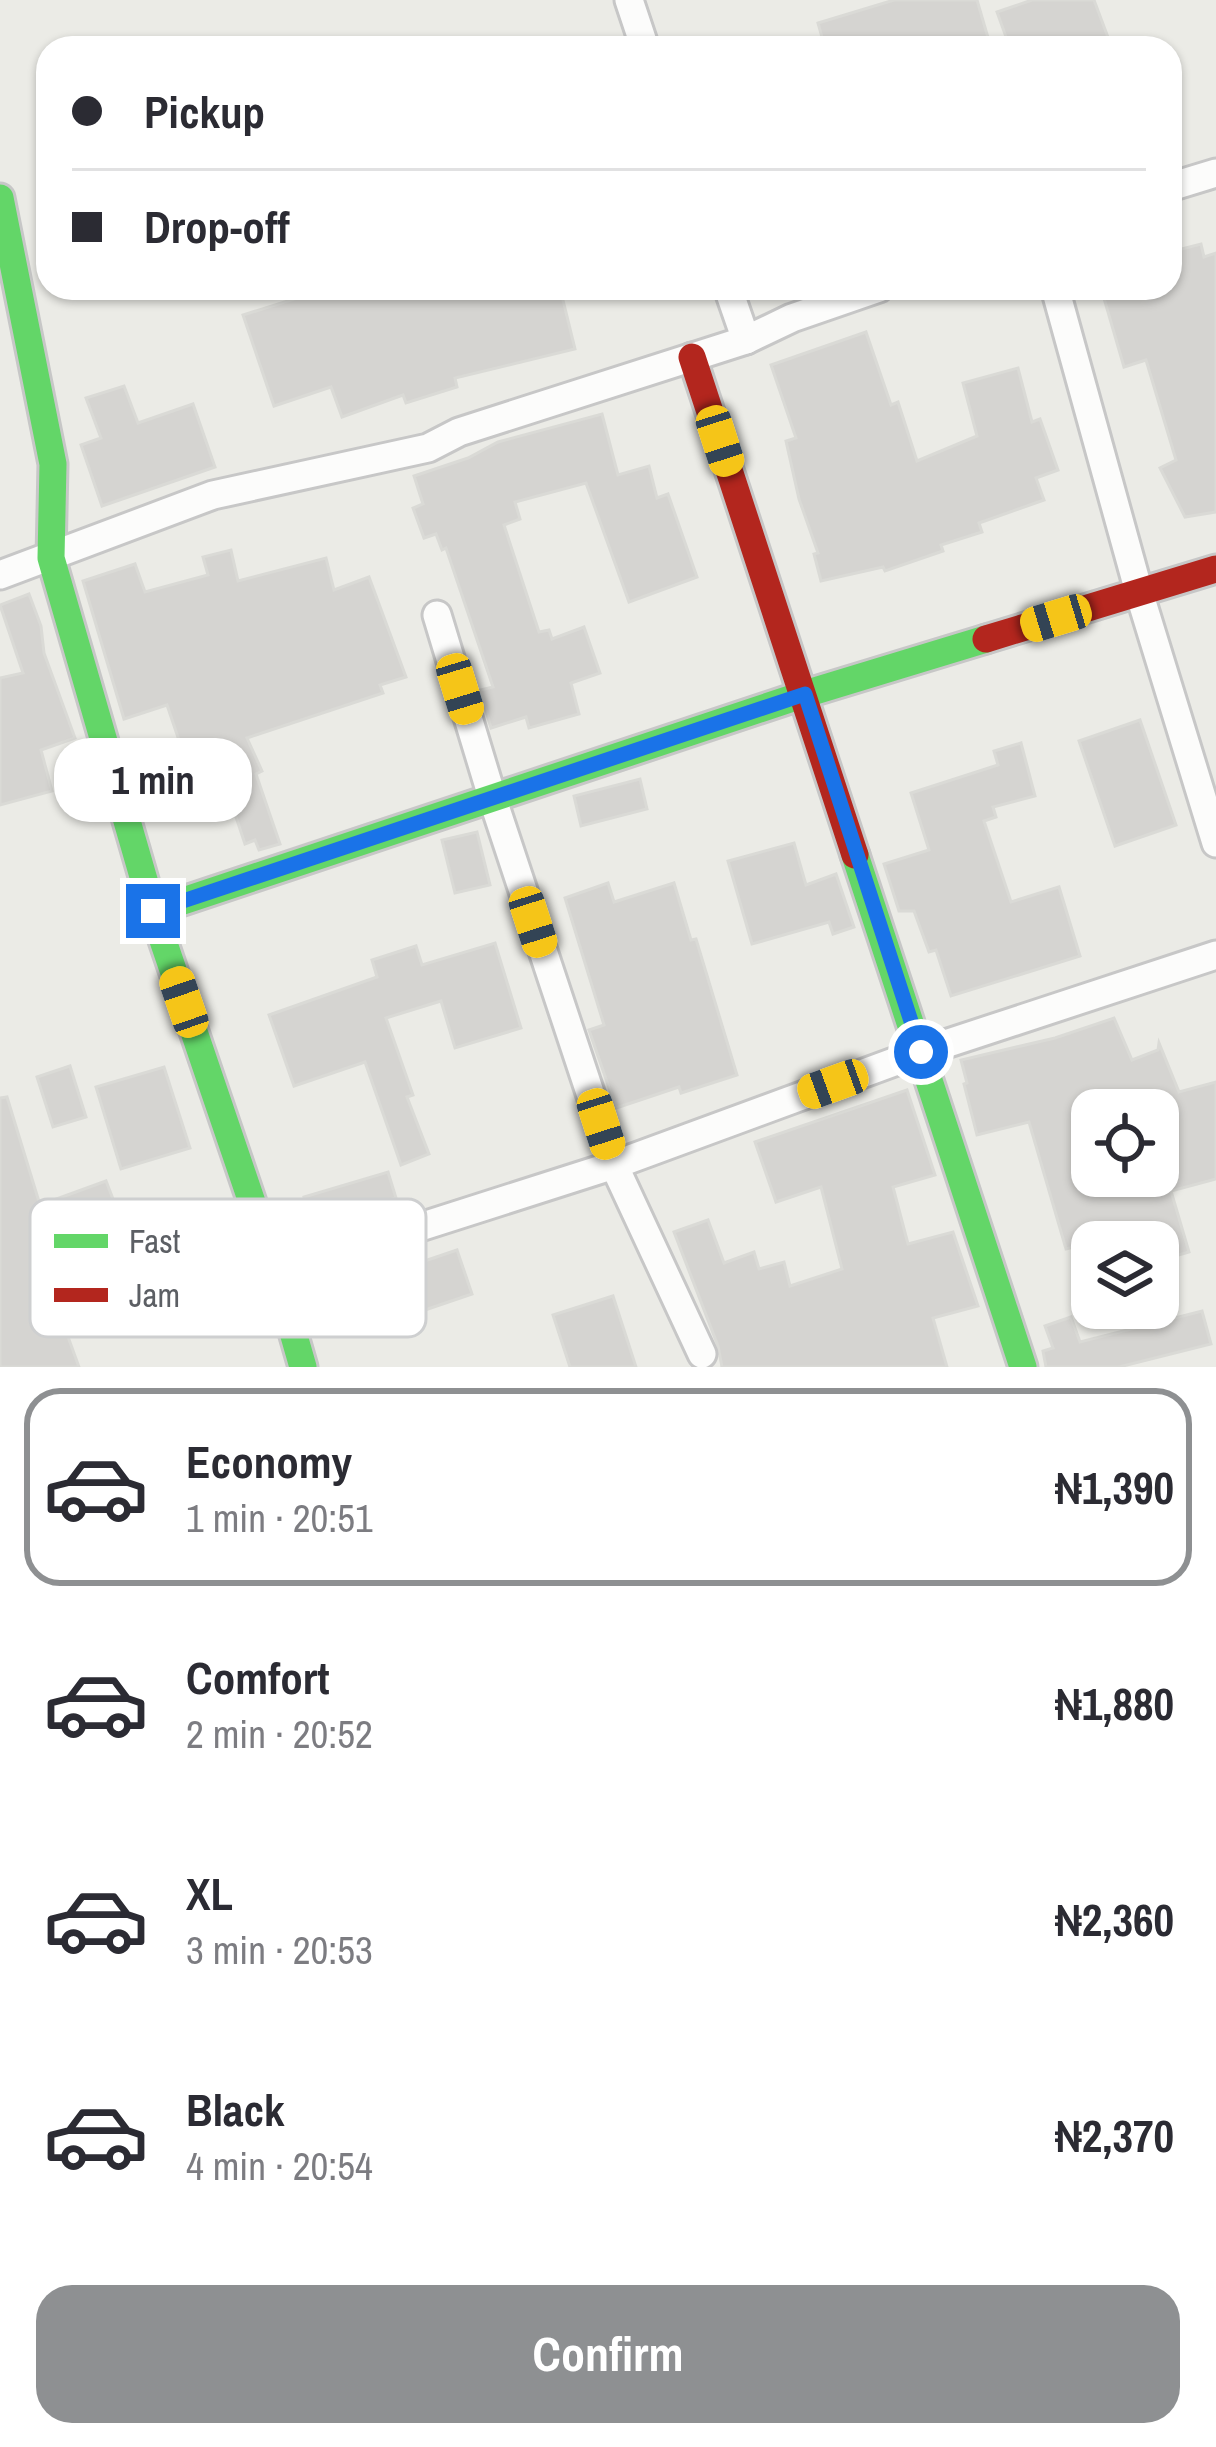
<!DOCTYPE html>
<html lang="en">
<head>
<meta charset="utf-8">
<style>
  :root { --surface:#fff; --page:#f2f2f3; --text:#2b2b33; --muted:#7c7c81; --line:#e1e1e2; --accent:#8e9092 }
  body { margin:0; font-family:"Archivo Narrow",sans-serif; background:var(--page); color:var(--text); height:100vh; display:flex; flex-direction:column; font-size:45px; white-space:nowrap }
  * { box-sizing:border-box; margin:0 }
  p { font-size:39px; color:var(--muted) }
  .icon { flex:none; width:66px; height:66px; fill:none; stroke:currentColor; stroke-width:2; stroke-linecap:round; stroke-linejoin:round }
  .map { position:relative; height:1367px; overflow:hidden }
  .drawer { display:flex; flex-direction:column; background:var(--surface); flex:1 }
  .drawer>* { flex:none }
  .hud { position:absolute; left:36px; top:36px; width:1146px; height:264px; border-radius:36px; box-shadow:0 3px 9px #0004; display:grid; align-content:center; height:264px; padding:0 36px; background:var(--surface) }
  .fabs { position:absolute; left:1071px; top:1089px; display:grid; gap:24px }
  .fabs a { display:grid; place-items:center; width:108px; height:108px; border-radius:24px; background:var(--surface); box-shadow:0 3px 9px #0004; font-size:60px }
  .end { position:absolute; width:54px; height:54px; margin:-27px; border:15px solid #1a73e8; background:#fff; box-shadow:0 0 0 6px #fff }
  .from { border-radius:50% }
  .bubble { position:absolute; height:84px; border-radius:36px; background:var(--surface); box-shadow:0 3px 9px #0004; font-size:39px; font-weight:700; line-height:84px; text-align:center }
  .car { position:absolute; width:36px; height:72px; margin:-36px -18px; border-radius:15px; box-shadow:0 0 9px 3px #0007; background:linear-gradient(#f5c518 24%,#345 0 40%,#f5c518 0 76%,#345 0 86%,#f5c518 0) }
  .hud b { display:flex; align-items:center; gap:42px; height:114px; font-size:45px }
  .hud b+b { border-top:3px solid var(--line) }
  .hud i { width:30px; height:30px; background:var(--text) }
  ul { padding:21px 0 0; list-style:none }
  li { display:flex; align-items:center; gap:36px; height:198px; margin:0 24px 18px; padding:0 12px; border:6px solid transparent; border-radius:36px }
  li div { flex:1 }
  li b { display:block; font-size:45px }
  li em { font-style:normal; font-weight:700 }
  li.on { border-color:var(--accent) }
  li>.icon { width:108px; height:108px; stroke-width:1.5 }
  .button { display:flex; gap:24px; margin-top:auto; padding:24px 36px }
  .button a { flex:1; height:138px; border-radius:36px; background:var(--accent); color:#fff; font-size:48px; font-weight:700; line-height:138px; text-align:center }
  .map>svg:first-child { display:block }
</style>
</head>
<body>
<div class="map">
<svg width="1216" height="1367" viewBox="0 0 1216 1367">
  <rect width="100%" height="100%" fill="#ebebe6"/>
  <g fill="#d5d4d1" stroke="#dadad6" stroke-width="3" fill-rule="evenodd">
    <polygon points="894,0 977,0 989,41 965,48 825,48 818,23"/>
    <polygon points="1032,0 1094,0 1112,48 1010,48 997,12"/>
    <polygon points="1201,244 1204,257 1216,253 1216,512 1185,517 1160,468 1176,460 1146,360 1124,367 1101,288 1170,288 1170,252"/>
    <polygon points="305,288 560,288 575,349 455,378 457,387 406,403 403,395 342,417 331,387 274,406 243,315 307,295"/>
    <polygon points="866,332 891,405 898,402 917,461 977,436 963,383 1018,368 1032,422 1040,419 1058,470 1036,478 1044,500 979,523 982,532 941,545 943,551 885,571 883,567 821,581 814,554 818,553 799,499 786,441 796,438 771,365"/>
    <polygon points="124,386 138,423 193,404 215,467 102,506 81,445 101,438 86,398"/>
    <polygon points="602,414 618,475 649,466 657,498 668,494 697,577 629,602 586,483 515,502 520,519 504,525 539,632 549,630 552,639 584,627 600,673 571,683 579,714 529,728 526,717 491,728 480,690 493,687 446,548 442,550 436,534 424,538 413,508 423,504 414,476 468,458 498,442"/>
    <polygon points="231,550 238,581 326,558 334,590 369,577 406,677 380,685 383,693 247,738 262,771 256,774 280,844 259,850 255,840 245,844 232,805 239,803 214,745 184,755 167,705 124,719 83,581 135,564 145,592 208,575 203,557"/>
    <polygon points="29,594 41,626 44,653 75,738 41,750 52,791 0,805 0,678 23,673 0,605"/>
    <polygon points="1140,720 1176,825 1115,846 1079,741"/>
    <polygon points="1021,743 1035,796 993,807 996,817 984,821 1011,902 1059,887 1080,956 951,996 936,950 929,952 914,911 899,911 884,864 929,850 911,793 998,765 994,751"/>
    <polygon points="640,779 647,809 581,826 574,796"/>
    <polygon points="477,832 490,885 455,893 442,840"/>
    <polygon points="794,843 806,885 836,874 854,927 833,934 829,922 752,944 728,861"/>
    <polygon points="608,883 614,902 674,883 691,940 696,939 737,1075 681,1093 679,1087 616,1108 589,1030 604,1025 565,898"/>
    <polygon points="495,943 521,1028 455,1048 441,1001 386,1018 413,1095 407,1097 429,1154 401,1165 365,1062 294,1086 269,1015 377,977 372,960 416,946 422,965"/>
    <path d="M1114,1018L1132,1060L1158,1050L1159,1043L1179,1092L1216,1082V1179L1171,1191L1189,1252L1158,1261V1242H1150L1146,1230L1066,1249L1029,1122L977,1135L964,1084L967,1083L961,1060L1055,1038ZM1092,1110H1158V1176H1092Z"/>
    <polygon points="70,1066 86,1117 53,1127 37,1077"/>
    <polygon points="164,1067 190,1148 121,1169 96,1087"/>
    <polygon points="907,1090 935,1175 893,1187 908,1244 953,1232 978,1306 933,1318 947,1367 722,1367 718,1346 674,1232 708,1220 724,1263 754,1252 759,1269 784,1262 790,1286 842,1269 821,1187 776,1202 755,1142"/>
    <polygon points="7,1097 40,1205 106,1181 118,1212 42,1241 59,1312 79,1367 0,1367 0,1098"/>
    <polygon points="388,1172 396,1198 311,1223 304,1197"/>
    <polygon points="457,1250 472,1294 419,1312 404,1268"/>
    <polygon points="613,1296 636,1367 570,1367 553,1315"/>
    <polygon points="1202,1311 1211,1344 1119,1367 1046,1367 1043,1351 1053,1348 1045,1326 1071,1317 1080,1342"/>
  </g>
  <g fill="none" stroke-linecap="round" stroke-linejoin="round">
    <g stroke="#c7c7c7" stroke-width="33">
      <g id="street">
        <polyline points="629,0 645,48"/>
        <polyline points="1170,187 1216,173"/>
        <polyline points="728,288 746,340"/>
        <polyline points="1055,288 1139,592 1216,843"/>
        <polyline points="0,575 213,495 428,448 459,432 746,340 792,318 879,288"/>
        <polyline points="437,615 493,800 614,1165 702,1354"/>
        <polyline points="276,1273 614,1165 921,1052 1216,955"/>
      </g>
    </g>
    <g stroke="#c7c7c7" stroke-width="33">
      <g id="fast">
        <polyline points="0,198 53,464 51,558 153,911 276,1273 303,1367"/>
        <polyline points="855,855 1023,1367"/>
        <polyline points="153,911 805,694 986,639"/>
      </g>
    </g>
    <g stroke="#c7c7c7" stroke-width="33">
      <g id="jam">
        <polyline points="692,357 855,855"/>
        <polyline points="986,639 1216,569"/>
      </g>
    </g>
    <use href="#street" stroke="#fcfcfb" stroke-width="27"/>
    <use href="#fast" stroke="#63d668" stroke-width="27"/>
    <use href="#jam" stroke="#b3261e" stroke-width="27"/>
  </g>
  <g fill="none" stroke-linecap="round" stroke-linejoin="round">
    <polyline stroke="#1a73e8" stroke-width="15" points="153,911 805,694 921,1052"/>
  </g>
  <rect x="30" y="1199" width="396" height="138" rx="18" fill="#fff" stroke="#cecfd0" stroke-width="3"/>
  <rect x="54" y="1234" width="54" height="14" fill="#63d668"/>
  <rect x="54" y="1288" width="54" height="14" fill="#b3261e"/>
  <g font-size="33" fill="#5c5f64">
    <text x="129" y="1253">Fast</text>
    <text x="129" y="1307">Jam</text>
  </g>
</svg>
<div class="fabs">
<a><svg class="icon" aria-label="locate" viewBox="0 0 24 24"><circle cx="12" cy="12" r="6"/><path d="M12 2v4M12 18v4M2 12h4M18 12h4"/></svg></a>
<a><svg class="icon" aria-label="layers" viewBox="0 0 24 24"><path d="M12 4l9 5-9 5-9-5zM3 14l9 5 9-5"/></svg></a>
</div>
<i class="end from" style="left:921px;top:1052px"></i>
<i class="end" style="left:153px;top:911px"></i>
<div class="bubble" style="left:54px;top:738px;width:198px">1 min</div>
<i class="car" style="left:720px;top:441px;rotate:162deg"></i>
<i class="car" style="left:1056px;top:618px;rotate:253deg"></i>
<i class="car" style="left:460px;top:689px;rotate:163deg"></i>
<i class="car" style="left:533px;top:922px;rotate:162deg"></i>
<i class="car" style="left:184px;top:1002px;rotate:341deg"></i>
<i class="car" style="left:833px;top:1084px;rotate:250deg"></i>
<i class="car" style="left:601px;top:1124px;rotate:162deg"></i>
<div class="hud">
<b><i class="from"></i>Pickup</b>
<b><i></i>Drop-off</b>
</div>
</div>
<section class="drawer">
<ul>
<li class="on"><svg class="icon" aria-label="car" viewBox="0 0 24 24"><path d="M5 17H2v-5l4-1 3-4h7l3 4 3 1v5h-3M9 17h6M6 11h13"/><circle cx="7" cy="17" r="2"/><circle cx="17" cy="17" r="2"/></svg><div><b>Economy</b><p>1 min · 20:51</p></div><em>₦1,390</em></li>
<li><svg class="icon" aria-label="car" viewBox="0 0 24 24"><path d="M5 17H2v-5l4-1 3-4h7l3 4 3 1v5h-3M9 17h6M6 11h13"/><circle cx="7" cy="17" r="2"/><circle cx="17" cy="17" r="2"/></svg><div><b>Comfort</b><p>2 min · 20:52</p></div><em>₦1,880</em></li>
<li><svg class="icon" aria-label="car" viewBox="0 0 24 24"><path d="M5 17H2v-5l4-1 3-4h7l3 4 3 1v5h-3M9 17h6M6 11h13"/><circle cx="7" cy="17" r="2"/><circle cx="17" cy="17" r="2"/></svg><div><b>XL</b><p>3 min · 20:53</p></div><em>₦2,360</em></li>
<li><svg class="icon" aria-label="car" viewBox="0 0 24 24"><path d="M5 17H2v-5l4-1 3-4h7l3 4 3 1v5h-3M9 17h6M6 11h13"/><circle cx="7" cy="17" r="2"/><circle cx="17" cy="17" r="2"/></svg><div><b>Black</b><p>4 min · 20:54</p></div><em>₦2,370</em></li>
</ul>
<div class="button"><a>Confirm</a></div>
</section>
</body>
</html>
